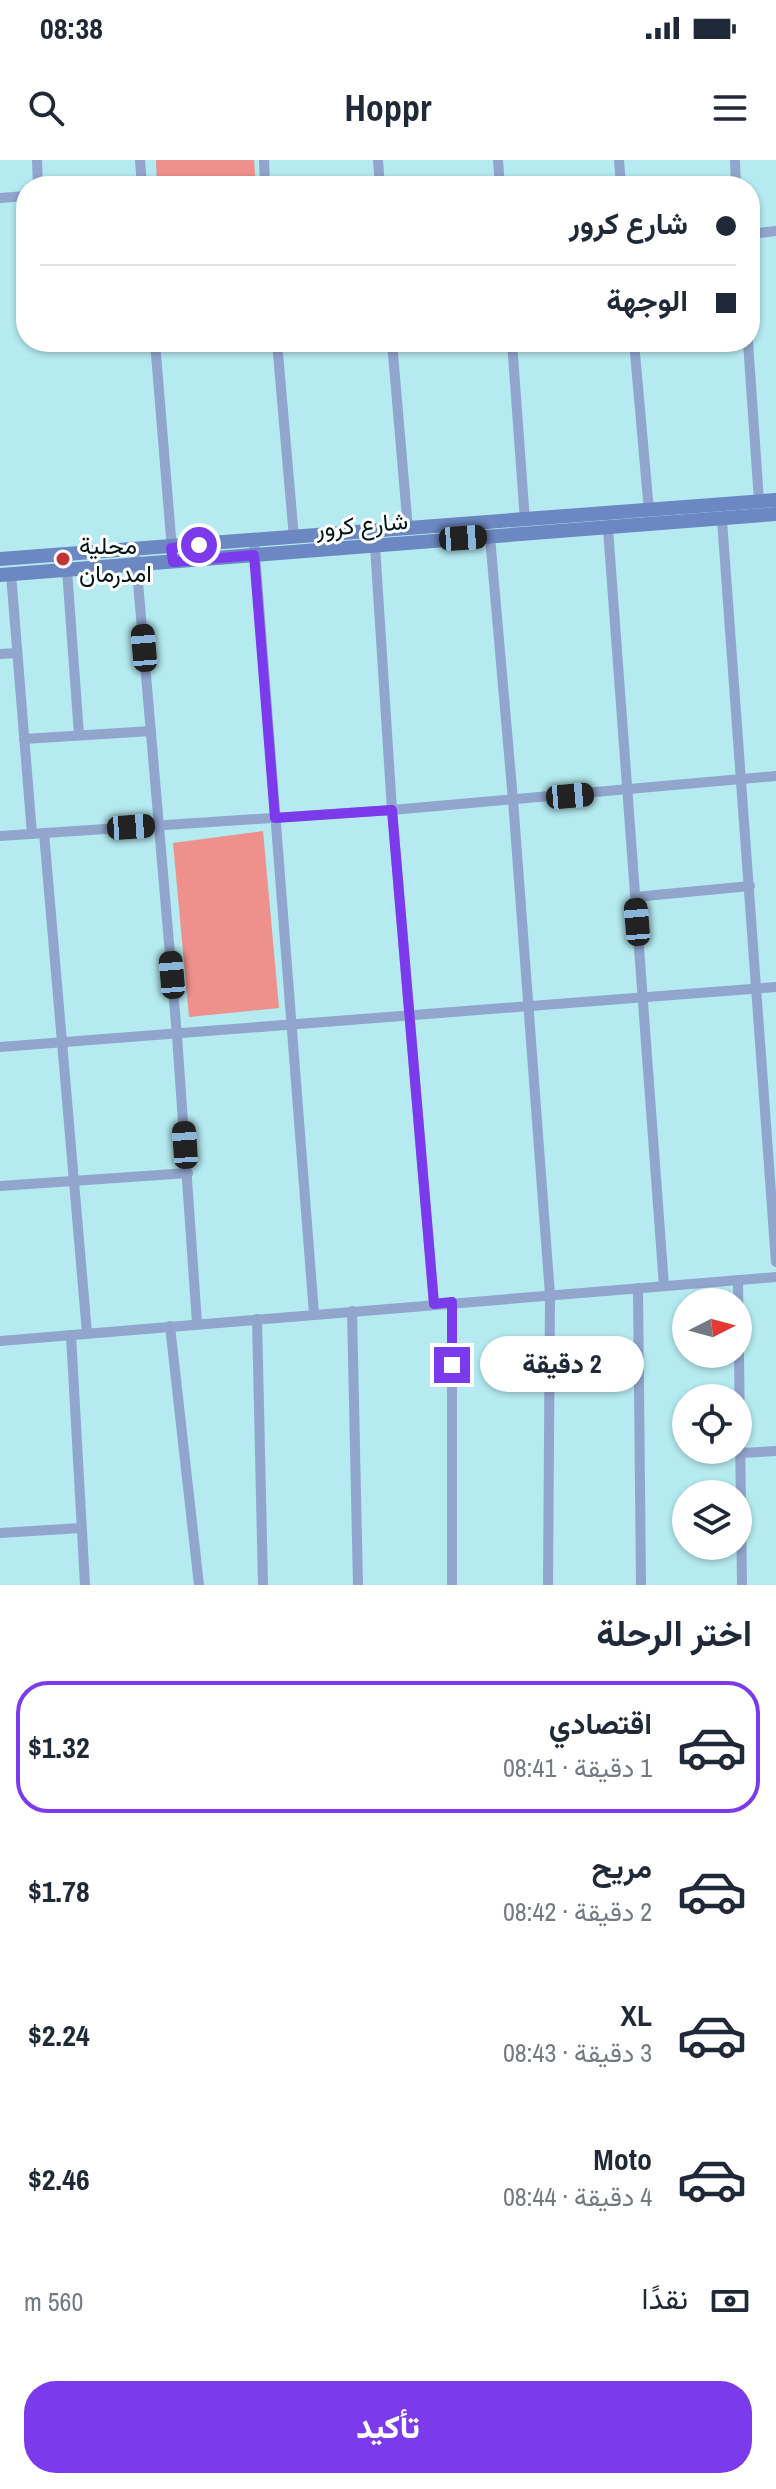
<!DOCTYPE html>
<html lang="ar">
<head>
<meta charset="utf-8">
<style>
  :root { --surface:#fff; --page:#f2f2f3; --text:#1f2937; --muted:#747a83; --line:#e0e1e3; --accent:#7c3aed }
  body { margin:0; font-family:"Archivo Narrow",Vazirmatn,sans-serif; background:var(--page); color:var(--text); direction:rtl; height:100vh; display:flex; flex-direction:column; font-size:30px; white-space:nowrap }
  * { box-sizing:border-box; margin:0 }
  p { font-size:26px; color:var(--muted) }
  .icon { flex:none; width:44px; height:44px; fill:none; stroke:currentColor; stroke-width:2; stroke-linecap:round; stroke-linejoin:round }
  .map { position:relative; height:1425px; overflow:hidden; direction:ltr }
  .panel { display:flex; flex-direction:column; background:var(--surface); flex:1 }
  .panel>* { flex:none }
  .banner { position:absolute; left:16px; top:16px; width:744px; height:176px; border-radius:32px; box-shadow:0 2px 6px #0004; direction:rtl; display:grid; align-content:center; height:176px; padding:0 24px; background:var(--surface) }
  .needle { width:52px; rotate:84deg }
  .controls { position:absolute; left:672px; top:1128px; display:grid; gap:16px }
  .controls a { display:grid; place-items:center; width:80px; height:80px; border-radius:50%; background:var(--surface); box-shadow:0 2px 6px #0004; font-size:40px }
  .end { position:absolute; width:36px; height:36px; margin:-18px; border:10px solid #7c3aed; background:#fff; box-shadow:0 0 0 4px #fff }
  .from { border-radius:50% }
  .bubble { position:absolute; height:56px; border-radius:28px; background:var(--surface); box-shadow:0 2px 6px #0004; font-size:26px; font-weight:800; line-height:56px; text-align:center; direction:rtl }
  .car { position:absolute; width:24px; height:48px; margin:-24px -12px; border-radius:10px; box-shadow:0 0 6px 2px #0007; background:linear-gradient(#222 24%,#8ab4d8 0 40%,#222 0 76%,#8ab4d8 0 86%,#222 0) }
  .banner b { display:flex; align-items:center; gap:28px; height:76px; font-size:30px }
  .banner b+b { border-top:2px solid var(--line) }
  .banner i { width:20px; height:20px; background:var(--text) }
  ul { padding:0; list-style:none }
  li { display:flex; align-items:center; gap:24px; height:132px; margin:0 16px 12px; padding:0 8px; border:4px solid transparent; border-radius:32px }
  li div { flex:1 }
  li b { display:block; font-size:30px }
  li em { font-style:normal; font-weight:800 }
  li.selected { border-color:var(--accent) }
  li>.icon { width:72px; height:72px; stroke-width:1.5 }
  h2 { padding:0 24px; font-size:36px; line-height:96px }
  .pay { display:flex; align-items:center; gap:20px; height:88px; padding:0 24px; font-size:30px }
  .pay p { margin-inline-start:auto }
  .action { display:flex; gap:16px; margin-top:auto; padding:16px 24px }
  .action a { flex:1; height:92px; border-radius:32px; background:var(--accent); color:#fff; font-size:32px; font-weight:800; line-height:92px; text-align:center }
  .status { display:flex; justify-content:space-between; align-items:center; height:56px; padding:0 40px; background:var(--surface); direction:ltr }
  .status svg { height:22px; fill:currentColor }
  header { display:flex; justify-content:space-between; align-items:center; height:104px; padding:0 24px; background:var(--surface); font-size:36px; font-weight:800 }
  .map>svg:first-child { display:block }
</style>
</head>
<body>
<div class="status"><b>08:38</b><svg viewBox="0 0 49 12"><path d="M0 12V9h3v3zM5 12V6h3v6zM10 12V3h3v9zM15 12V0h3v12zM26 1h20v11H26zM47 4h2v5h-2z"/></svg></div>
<header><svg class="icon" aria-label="menu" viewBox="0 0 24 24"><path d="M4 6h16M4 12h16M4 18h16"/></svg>Hoppr<svg class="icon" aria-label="search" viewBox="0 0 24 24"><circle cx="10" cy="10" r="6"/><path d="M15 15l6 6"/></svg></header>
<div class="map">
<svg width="776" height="1425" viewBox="0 0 776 1425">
  <rect width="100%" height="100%" fill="#b4eaf0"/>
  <g fill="#ee908b">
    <polygon points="156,0 254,0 256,26 157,26"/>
    <polygon points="263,671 279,848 189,857 173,683"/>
  </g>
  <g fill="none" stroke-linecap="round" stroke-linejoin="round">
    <g stroke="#91a5cd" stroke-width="10">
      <polyline points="37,0 38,26"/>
      <polyline points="140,0 142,26"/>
      <polyline points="264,0 265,26"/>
      <polyline points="378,0 380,26"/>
      <polyline points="498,0 500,26"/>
      <polyline points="619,0 621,26"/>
      <polyline points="735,0 736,26"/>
      <polyline points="0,38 26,36"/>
      <polyline points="750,74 776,71"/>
      <polyline points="155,182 173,402"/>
      <polyline points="277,182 294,378"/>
      <polyline points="392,182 408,369"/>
      <polyline points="512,182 525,361"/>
      <polyline points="634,182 649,351"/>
      <polyline points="748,182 759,341"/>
      <polyline points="722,360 776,1102"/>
      <polyline points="608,369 664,1126"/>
      <polyline points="490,377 513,640 550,1135 548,1425"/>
      <polyline points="254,381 314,1154"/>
      <polyline points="375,386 392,650 434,1144"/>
      <polyline points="136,399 177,876 197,1163"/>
      <polyline points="67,410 79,575"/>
      <polyline points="11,414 32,674"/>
      <polyline points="0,494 17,493"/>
      <polyline points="24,579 151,571"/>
      <polyline points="44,673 87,1173"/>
      <polyline points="0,676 392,650 776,616"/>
      <polyline points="635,737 750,726"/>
      <polyline points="0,887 776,827"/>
      <polyline points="0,1026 188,1013"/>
      <polyline points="738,1120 742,1425"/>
      <polyline points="638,1128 641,1425"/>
      <polyline points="352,1151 358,1425"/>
      <polyline points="257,1159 263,1425"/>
      <polyline points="170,1166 199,1425"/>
      <polyline points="71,1175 85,1425"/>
      <polyline points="0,1181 776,1117"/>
      <polyline points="742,1293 776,1291"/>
      <polyline points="0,1373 81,1368"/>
      <polyline points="452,1425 452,1142"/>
    </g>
    <g stroke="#6c88c2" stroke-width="14">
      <polyline points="0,399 776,340"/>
      <polyline points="0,415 776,354"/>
    </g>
  </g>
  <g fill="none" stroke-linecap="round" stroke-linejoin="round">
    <polyline stroke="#7c3aed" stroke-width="10" points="199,385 171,388 173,402 254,395 275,658 392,650 434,1144 452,1142 452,1205"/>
  </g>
  <circle fill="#c33338" stroke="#fff" stroke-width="3" cx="63" cy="399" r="8"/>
  <g text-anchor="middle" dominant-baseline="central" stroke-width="6" stroke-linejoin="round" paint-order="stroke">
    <g font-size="24" fill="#021618" stroke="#fff">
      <text transform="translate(362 364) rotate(-5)">شارع كرور</text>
    </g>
    <g font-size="24" fill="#021618" stroke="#fff" text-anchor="start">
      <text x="79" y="385">محلية<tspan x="79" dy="28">امدرمان</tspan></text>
    </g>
  </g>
</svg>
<div class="controls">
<a><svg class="needle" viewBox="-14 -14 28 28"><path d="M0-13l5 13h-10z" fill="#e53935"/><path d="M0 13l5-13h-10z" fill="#747a83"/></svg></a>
<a><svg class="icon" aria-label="locate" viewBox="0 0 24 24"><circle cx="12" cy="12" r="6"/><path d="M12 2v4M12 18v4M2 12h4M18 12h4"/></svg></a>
<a><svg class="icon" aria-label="layers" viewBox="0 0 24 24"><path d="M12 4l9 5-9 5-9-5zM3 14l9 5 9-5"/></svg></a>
</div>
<i class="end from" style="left:199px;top:385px"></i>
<i class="end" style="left:452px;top:1205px"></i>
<div class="bubble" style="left:480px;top:1176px;width:164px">2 دقيقة</div>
<i class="car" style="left:463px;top:378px;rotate:86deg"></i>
<i class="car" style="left:144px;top:488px;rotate:355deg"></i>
<i class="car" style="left:570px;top:636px;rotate:85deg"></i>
<i class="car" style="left:131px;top:667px;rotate:86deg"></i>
<i class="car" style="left:637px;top:762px;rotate:355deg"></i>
<i class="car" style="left:172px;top:815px;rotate:355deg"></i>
<i class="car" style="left:185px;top:985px;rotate:356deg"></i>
<div class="banner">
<b><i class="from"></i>شارع كرور</b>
<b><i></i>الوجهة</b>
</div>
</div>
<section class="panel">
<h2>اختر الرحلة</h2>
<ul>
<li class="selected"><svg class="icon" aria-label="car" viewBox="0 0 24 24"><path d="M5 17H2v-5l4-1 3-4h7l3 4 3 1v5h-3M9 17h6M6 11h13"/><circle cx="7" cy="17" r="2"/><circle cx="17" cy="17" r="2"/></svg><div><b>اقتصادي</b><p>1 دقيقة · 08:41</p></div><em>$1.32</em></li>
<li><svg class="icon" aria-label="car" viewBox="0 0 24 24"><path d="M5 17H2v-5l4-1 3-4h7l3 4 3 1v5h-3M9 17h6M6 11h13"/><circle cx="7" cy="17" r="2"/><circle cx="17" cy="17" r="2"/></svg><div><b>مريح</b><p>2 دقيقة · 08:42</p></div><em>$1.78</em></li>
<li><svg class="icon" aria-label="car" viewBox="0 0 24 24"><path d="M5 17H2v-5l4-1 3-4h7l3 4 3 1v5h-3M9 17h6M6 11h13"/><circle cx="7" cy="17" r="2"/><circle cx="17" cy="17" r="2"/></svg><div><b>XL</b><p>3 دقيقة · 08:43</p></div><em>$2.24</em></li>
<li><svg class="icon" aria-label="car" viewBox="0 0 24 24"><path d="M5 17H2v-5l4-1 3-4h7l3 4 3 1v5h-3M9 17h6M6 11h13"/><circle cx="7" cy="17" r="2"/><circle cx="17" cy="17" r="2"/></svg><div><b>Moto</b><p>4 دقيقة · 08:44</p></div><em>$2.46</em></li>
</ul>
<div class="pay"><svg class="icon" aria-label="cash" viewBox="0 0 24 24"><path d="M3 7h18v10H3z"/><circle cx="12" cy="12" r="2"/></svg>نقدًا<p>560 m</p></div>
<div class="action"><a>تأكيد</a></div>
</section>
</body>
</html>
